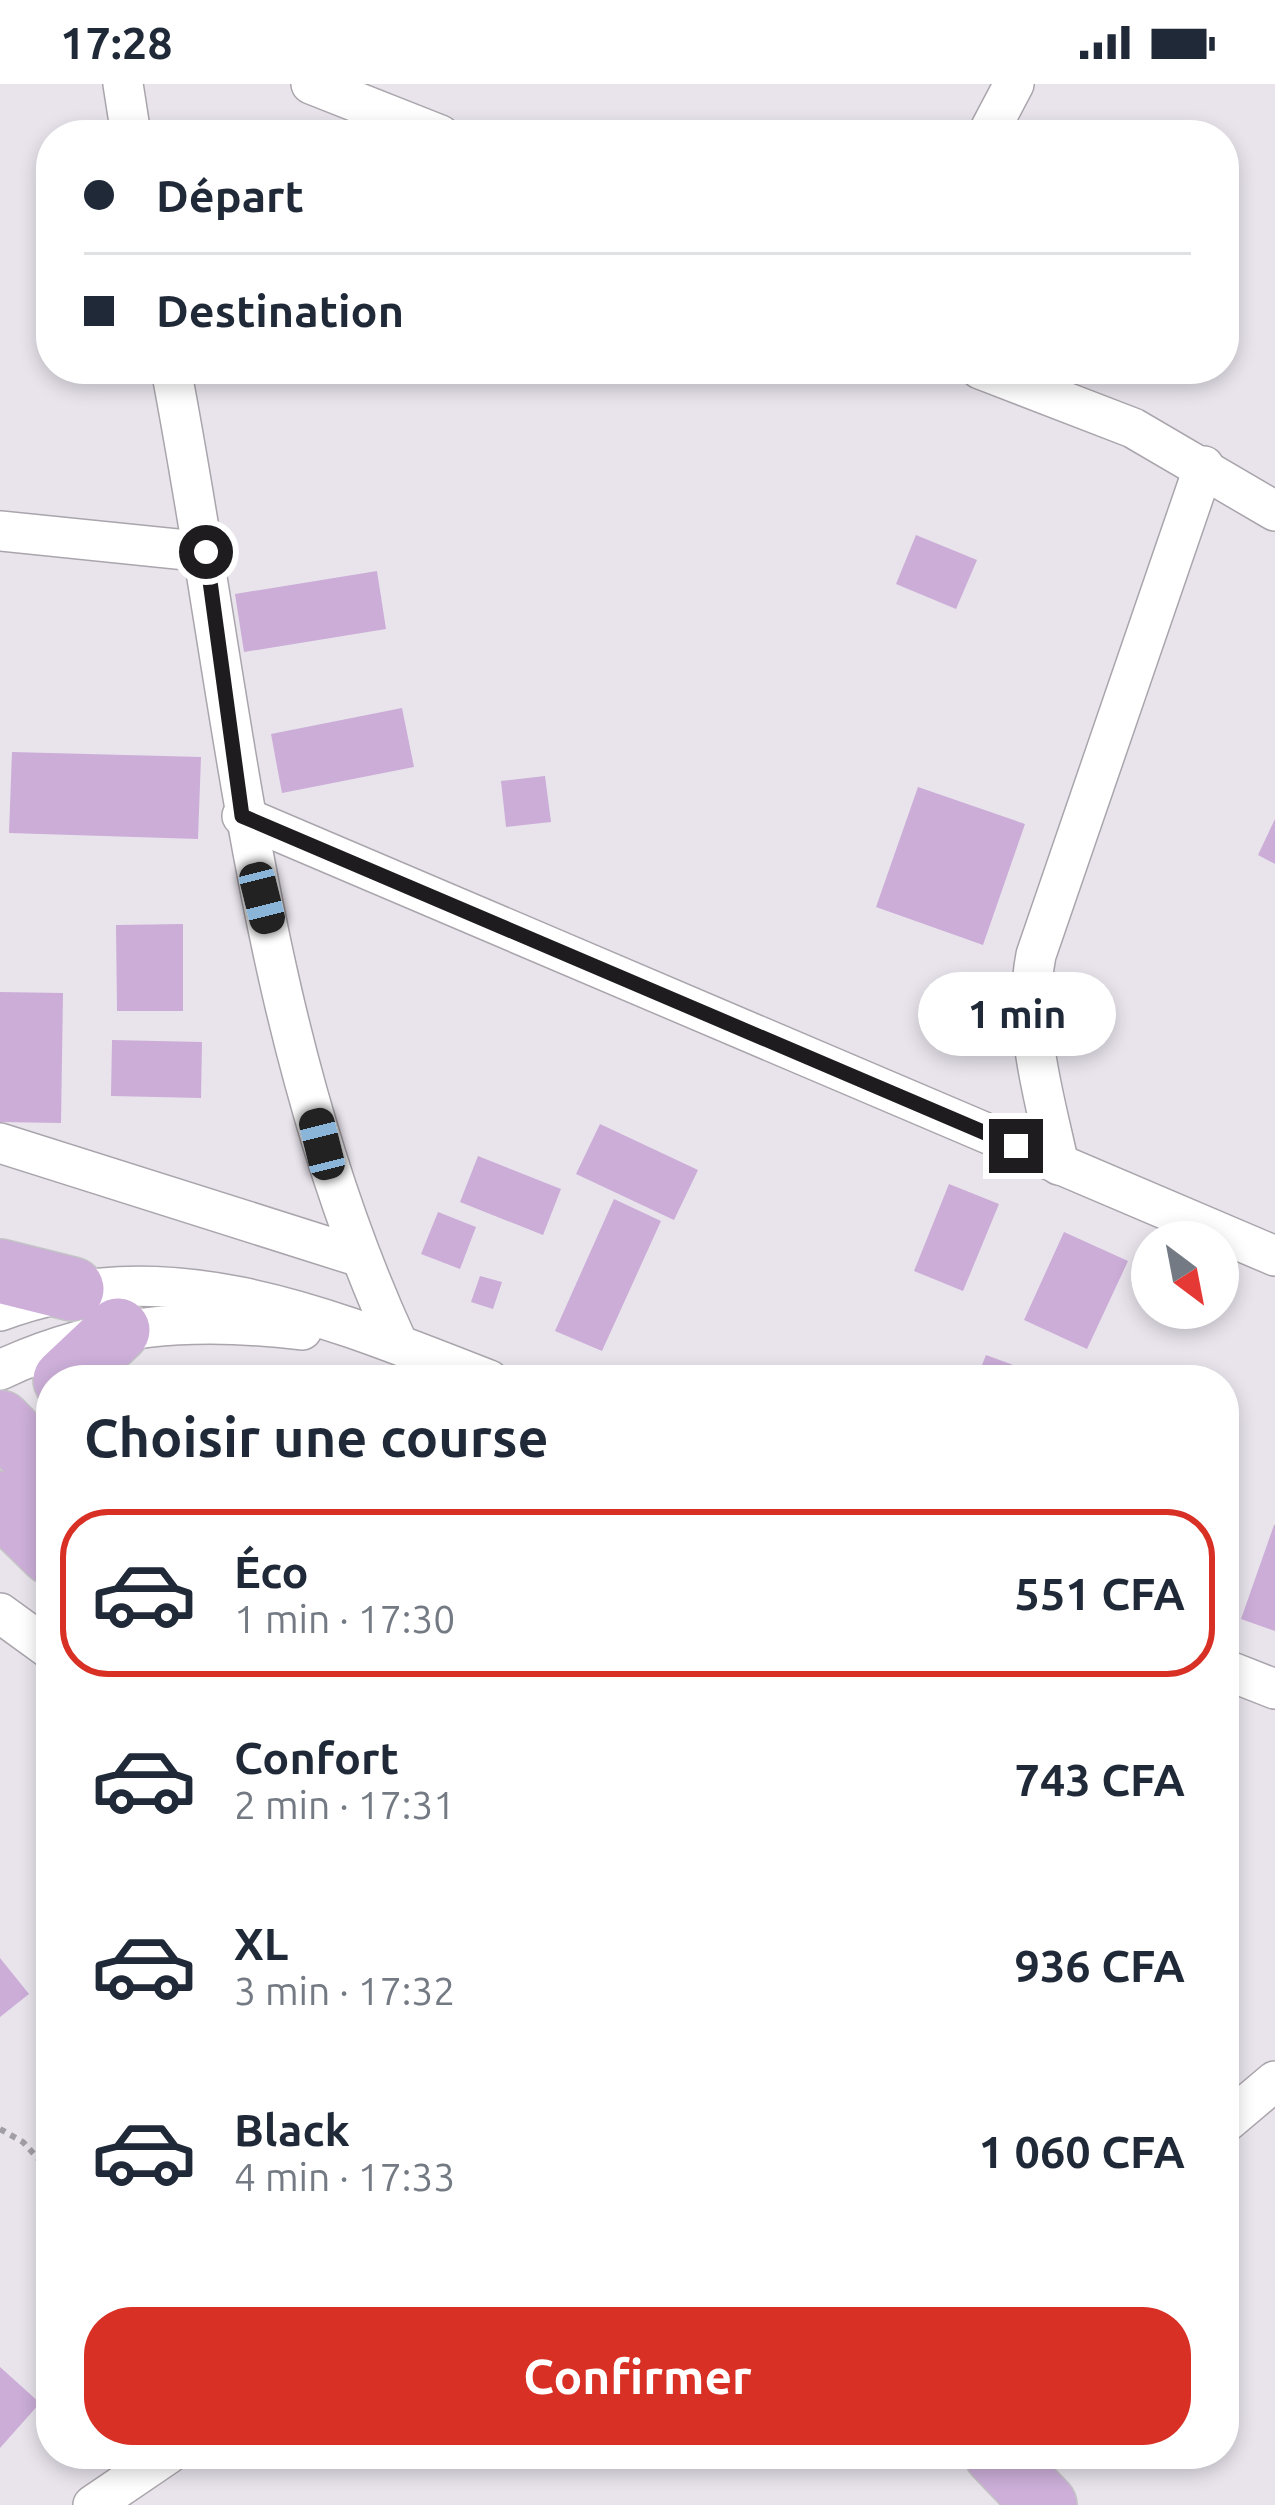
<!DOCTYPE html>
<html lang="fr">
<head>
<meta charset="utf-8">
<style>
  :root { --surface:#fff; --page:#f6f6f7; --text:#1f2937; --muted:#747a83; --line:#e0e1e3; --accent:#d93025 }
  body { margin:0; font-family:Ubuntu,sans-serif; background:var(--page); color:var(--text); height:100vh; display:flex; flex-direction:column; font-size:45px; white-space:nowrap }
  * { box-sizing:border-box; margin:0 }
  p { font-size:39px; color:var(--muted) }
  .icon { flex:none; width:66px; height:66px; fill:none; stroke:currentColor; stroke-width:2; stroke-linecap:round; stroke-linejoin:round }
  .map { position:relative; flex:1; overflow:hidden }
  .panel { position:absolute; left:36px; top:1281px; width:1203px; height:1104px; display:flex; flex-direction:column; background:var(--surface); border-radius:48px; box-shadow:0 6px 18px #0003 }
  .panel>* { flex:none }
  .hud { position:absolute; left:36px; top:36px; width:1203px; height:264px; border-radius:48px; box-shadow:0 6px 18px #0003; display:grid; align-content:center; height:264px; padding:0 48px; background:var(--surface) }
  .needle { width:78px; rotate:148deg }
  .buttons { position:absolute; left:1131px; top:1137px; display:grid; gap:24px }
  .buttons a { display:grid; place-items:center; width:108px; height:108px; border-radius:50%; background:var(--surface); box-shadow:0 6px 18px #0003; font-size:60px }
  .end { position:absolute; width:54px; height:54px; margin:-27px; border:15px solid #1e1c1f; background:#fff; box-shadow:0 0 0 6px #fff }
  .from { border-radius:50% }
  .bubble { position:absolute; height:84px; border-radius:42px; background:var(--surface); box-shadow:0 6px 18px #0003; font-size:39px; font-weight:700; line-height:84px; text-align:center }
  .car { position:absolute; width:36px; height:72px; margin:-36px -18px; border-radius:15px; box-shadow:0 0 9px 3px #0007; background:linear-gradient(#222 24%,#8ab4d8 0 40%,#222 0 76%,#8ab4d8 0 86%,#222 0) }
  .hud b { display:flex; align-items:center; gap:42px; height:114px; font-size:45px }
  .hud b+b { border-top:3px solid var(--line) }
  .hud i { width:30px; height:30px; background:var(--text) }
  ul { padding:0; list-style:none }
  li { display:flex; align-items:center; gap:36px; height:168px; margin:0 24px 18px; padding:0 24px; border:6px solid transparent; border-radius:48px }
  li div { flex:1 }
  li b { display:block; font-size:45px }
  li em { font-style:normal; font-weight:700 }
  li.current { border-color:var(--accent) }
  li>.icon { width:108px; height:108px; stroke-width:1.5 }
  h2 { padding:0 48px; font-size:54px; line-height:144px }
  .primary-button { display:flex; gap:24px; margin-top:auto; padding:24px 48px }
  .primary-button a { flex:1; height:138px; border-radius:48px; background:var(--accent); color:#fff; font-size:48px; font-weight:700; line-height:138px; text-align:center }
  .status { display:flex; justify-content:space-between; align-items:center; height:84px; padding:0 60px; background:var(--surface); direction:ltr }
  .status svg { height:33px; fill:currentColor }
  .map>svg:first-child { display:block }
</style>
</head>
<body>
<div class="status"><b>17:28</b><svg viewBox="0 0 49 12"><path d="M0 12V9h3v3zM5 12V6h3v6zM10 12V3h3v9zM15 12V0h3v12zM26 1h20v11H26zM47 4h2v5h-2z"/></svg></div>
<div class="map">
<svg width="1275" height="2421" viewBox="0 0 1275 2421">
  <rect width="100%" height="100%" fill="#e9e4ec"/>
  <g fill="#cbadd8">
    <polygon points="916,451 977,476 956,525 896,500"/>
    <polygon points="377,487 386,545 244,568 235,510"/>
    <polygon points="402,624 414,683 282,709 271,650"/>
    <polygon points="12,668 201,673 198,755 9,749"/>
    <polygon points="545,692 551,738 506,743 501,697"/>
    <polygon points="918,703 1025,740 983,861 876,823"/>
    <polygon points="1275,735 1275,780 1258,771"/>
    <polygon points="183,840 183,927 117,927 116,841"/>
    <polygon points="0,908 63,909 61,1039 0,1038"/>
    <polygon points="112,956 202,958 201,1014 111,1012"/>
    <polygon points="600,1040 698,1086 674,1136 576,1090"/>
    <polygon points="478,1072 561,1105 543,1151 460,1118"/>
    <polygon points="949,1100 999,1120 963,1207 914,1187"/>
    <polygon points="614,1115 661,1137 602,1267 555,1247"/>
    <polygon points="438,1128 476,1143 460,1185 421,1170"/>
    <polygon points="1064,1148 1128,1177 1087,1265 1024,1236"/>
    <polygon points="480,1192 502,1198 493,1225 471,1218"/>
    <polygon points="986,1271 1052,1295 1051,1296 976,1296"/>
    <polygon points="1274,1441 1275,1441 1275,1547 1241,1535"/>
    <polygon points="0,1874 29,1910 0,1933"/>
    <polygon points="0,2283 40,2319 0,2364"/>
  </g>
  <g fill="none" stroke-linecap="round" stroke-linejoin="round">
    <g stroke="#aaa5ac" stroke-width="42">
      <g id="street">
        <polyline points="123,0 131,51"/>
        <polyline points="311,0 440,51"/>
        <polyline points="987,51 1014,0"/>
        <path d="M171,285C234,612 257,954 398,1260"/>
        <polyline points="980,285 1133,344 1275,427"/>
        <polyline points="0,447 206,468"/>
        <polyline points="242,732 1275,1172"/>
        <polyline points="0,1059 357,1172"/>
        <path d="M1059,1081C1044,1011 1022,943 1036,871L1204,382"/>
        <path d="M0,1227C169,1164 330,1234 489,1296"/>
        <path d="M0,1286C100,1239 194,1233 302,1246"/>
        <polyline points="0,1529 51,1566"/>
        <polyline points="1224,1585 1275,1605"/>
        <polyline points="1224,2040 1275,1997"/>
        <polyline points="93,2421 168,2370"/>
      </g>
    </g>
    <g stroke="#c4c4c5" stroke-width="66">
      <g id="primary">
        <polyline points="0,1187 72,1205"/>
        <polyline points="65,1296 118,1246"/>
        <polyline points="0,1338 51,1390"/>
        <polyline points="0,1419 51,1469"/>
        <polyline points="996,2370 1045,2421"/>
      </g>
    </g>
    <polyline stroke="#a29ea5" stroke-width="6" stroke-dasharray="6 6" stroke-linecap="butt" points="0,2045 23,2058 51,2089"/>
    <use href="#street" stroke="#fff" stroke-width="39"/>
    <use href="#primary" stroke="#cdafd9" stroke-width="63"/>
  </g>
  <g fill="none" stroke-linecap="round" stroke-linejoin="round">
    <polyline stroke="#1e1c1f" stroke-width="15" points="206,468 242,732 1016,1062"/>
  </g>
</svg>
<div class="buttons">
<a><svg class="needle" viewBox="-14 -14 28 28"><path d="M0-13l5 13h-10z" fill="#e53935"/><path d="M0 13l5-13h-10z" fill="#747a83"/></svg></a>
</div>
<i class="end from" style="left:206px;top:468px"></i>
<i class="end" style="left:1016px;top:1062px"></i>
<div class="bubble" style="left:918px;top:888px;width:198px">1 min</div>
<i class="car" style="left:262px;top:814px;rotate:166deg"></i>
<i class="car" style="left:322px;top:1060px;rotate:346deg"></i>
<div class="hud">
<b><i class="from"></i>Départ</b>
<b><i></i>Destination</b>
</div>
<section class="panel">
<h2>Choisir une course</h2>
<ul>
<li class="current"><svg class="icon" aria-label="car" viewBox="0 0 24 24"><path d="M5 17H2v-5l4-1 3-4h7l3 4 3 1v5h-3M9 17h6M6 11h13"/><circle cx="7" cy="17" r="2"/><circle cx="17" cy="17" r="2"/></svg><div><b>Éco</b><p>1 min · 17:30</p></div><em>551 CFA</em></li>
<li><svg class="icon" aria-label="car" viewBox="0 0 24 24"><path d="M5 17H2v-5l4-1 3-4h7l3 4 3 1v5h-3M9 17h6M6 11h13"/><circle cx="7" cy="17" r="2"/><circle cx="17" cy="17" r="2"/></svg><div><b>Confort</b><p>2 min · 17:31</p></div><em>743 CFA</em></li>
<li><svg class="icon" aria-label="car" viewBox="0 0 24 24"><path d="M5 17H2v-5l4-1 3-4h7l3 4 3 1v5h-3M9 17h6M6 11h13"/><circle cx="7" cy="17" r="2"/><circle cx="17" cy="17" r="2"/></svg><div><b>XL</b><p>3 min · 17:32</p></div><em>936 CFA</em></li>
<li><svg class="icon" aria-label="car" viewBox="0 0 24 24"><path d="M5 17H2v-5l4-1 3-4h7l3 4 3 1v5h-3M9 17h6M6 11h13"/><circle cx="7" cy="17" r="2"/><circle cx="17" cy="17" r="2"/></svg><div><b>Black</b><p>4 min · 17:33</p></div><em>1 060 CFA</em></li>
</ul>
<div class="primary-button"><a>Confirmer</a></div>
</section>
</div>
</body>
</html>
